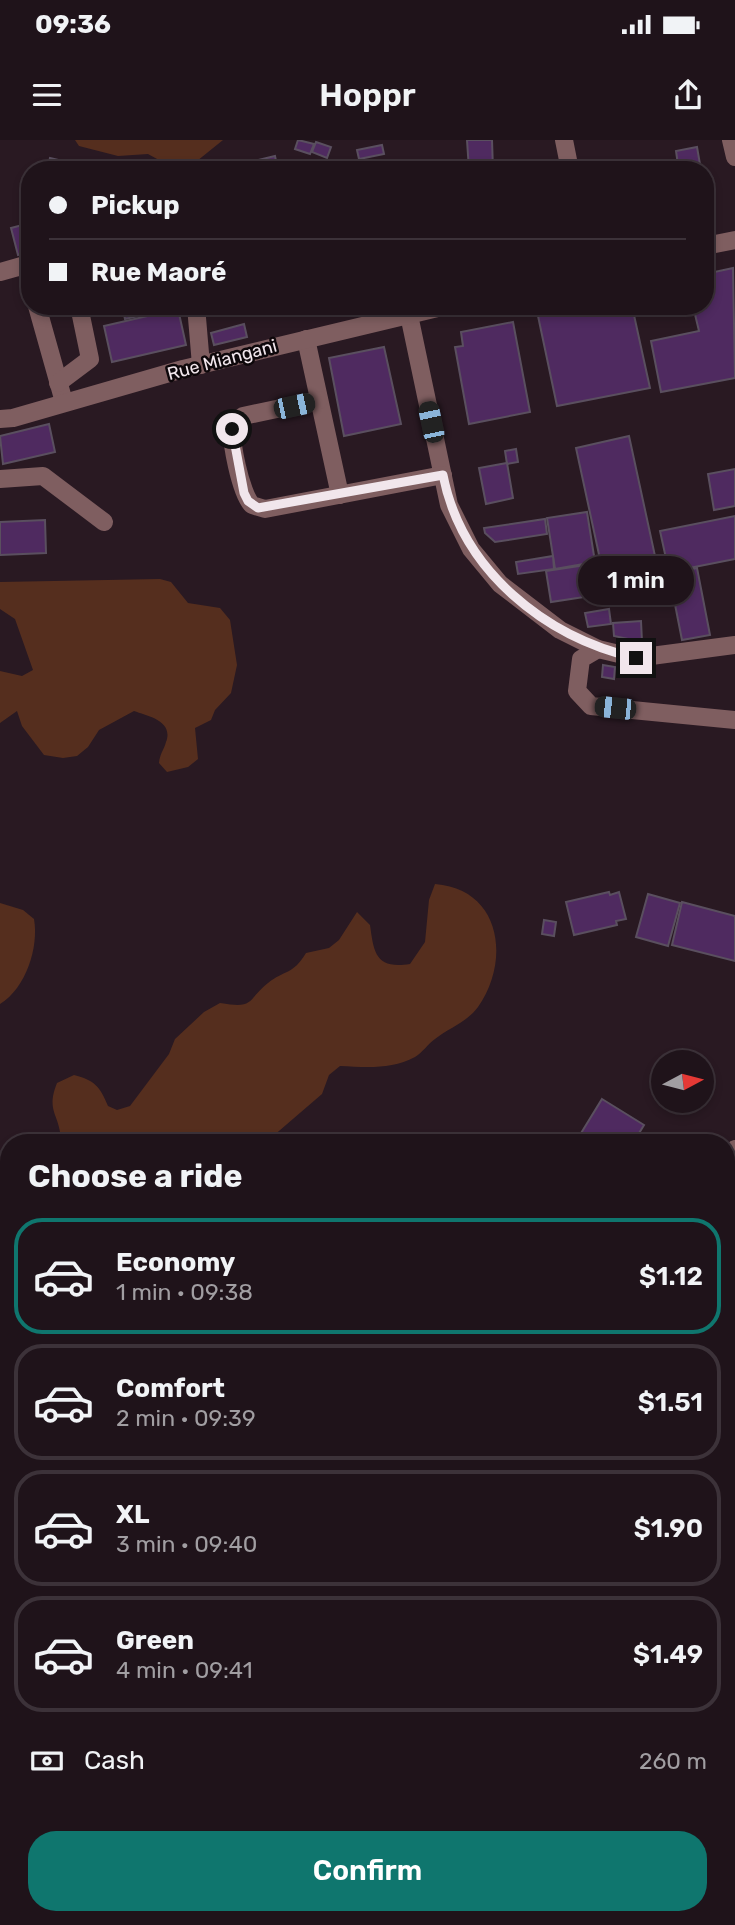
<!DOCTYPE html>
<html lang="en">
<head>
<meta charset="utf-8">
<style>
  :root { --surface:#1f131a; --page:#2c2027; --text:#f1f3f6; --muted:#a19ea2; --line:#3c3239; --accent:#0f766e }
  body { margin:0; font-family:Rubik,sans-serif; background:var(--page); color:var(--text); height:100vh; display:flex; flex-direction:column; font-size:26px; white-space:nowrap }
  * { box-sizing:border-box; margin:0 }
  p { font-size:23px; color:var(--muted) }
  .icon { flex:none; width:38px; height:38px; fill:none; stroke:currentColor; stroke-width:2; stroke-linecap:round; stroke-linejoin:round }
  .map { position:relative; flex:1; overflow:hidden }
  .details { position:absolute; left:0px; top:994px; width:735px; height:791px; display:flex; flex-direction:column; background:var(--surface); border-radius:28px 28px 0 0; box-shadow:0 4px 10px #0003,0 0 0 2px var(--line) }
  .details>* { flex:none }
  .guide { position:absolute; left:21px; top:21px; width:693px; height:154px; border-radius:28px; box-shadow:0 4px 10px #0003,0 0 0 2px var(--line); display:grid; align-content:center; height:154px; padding:0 28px; background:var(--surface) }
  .needle { width:46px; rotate:83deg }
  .buttons { position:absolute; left:651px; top:910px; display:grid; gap:14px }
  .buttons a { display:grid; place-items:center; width:63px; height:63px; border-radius:50%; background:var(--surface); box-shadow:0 4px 10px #0003,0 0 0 2px var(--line); font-size:35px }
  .end { position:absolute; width:32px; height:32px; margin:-16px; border:9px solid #f1e6ec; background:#111; box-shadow:0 0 0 4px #111 }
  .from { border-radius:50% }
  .bubble { position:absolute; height:49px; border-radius:24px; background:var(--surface); box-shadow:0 4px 10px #0003,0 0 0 2px var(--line); font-size:23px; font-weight:600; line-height:49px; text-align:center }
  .car { position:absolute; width:21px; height:42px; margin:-21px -10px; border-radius:9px; box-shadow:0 0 5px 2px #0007; background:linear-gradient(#222 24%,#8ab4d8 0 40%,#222 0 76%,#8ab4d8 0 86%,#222 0) }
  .guide b { display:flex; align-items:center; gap:24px; height:66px; font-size:26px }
  .guide b+b { border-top:2px solid var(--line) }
  .guide i { width:18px; height:18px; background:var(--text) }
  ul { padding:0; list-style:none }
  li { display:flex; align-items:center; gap:21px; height:116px; margin:0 14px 10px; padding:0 14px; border:4px solid var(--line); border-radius:28px }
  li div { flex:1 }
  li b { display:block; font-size:26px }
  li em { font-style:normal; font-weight:600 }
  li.current { border-color:var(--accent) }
  li>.icon { width:63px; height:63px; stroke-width:1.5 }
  h2 { padding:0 28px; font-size:32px; line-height:84px }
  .pay { display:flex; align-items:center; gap:18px; height:77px; padding:0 28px; font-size:26px }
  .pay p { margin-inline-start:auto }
  .primary-button { display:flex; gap:14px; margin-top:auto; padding:14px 28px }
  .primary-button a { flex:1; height:80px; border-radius:28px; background:var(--accent); color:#fff; font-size:28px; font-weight:600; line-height:80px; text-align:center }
  .status { display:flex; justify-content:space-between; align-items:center; height:49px; padding:0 35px; background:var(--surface); direction:ltr }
  .status svg { height:19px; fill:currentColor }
  header { display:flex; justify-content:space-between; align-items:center; height:91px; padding:0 28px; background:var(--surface); font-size:32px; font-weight:600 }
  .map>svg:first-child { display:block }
</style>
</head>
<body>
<div class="status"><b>09:36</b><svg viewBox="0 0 49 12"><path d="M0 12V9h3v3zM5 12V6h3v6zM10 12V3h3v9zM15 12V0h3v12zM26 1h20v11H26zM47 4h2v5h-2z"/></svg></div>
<header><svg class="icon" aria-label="menu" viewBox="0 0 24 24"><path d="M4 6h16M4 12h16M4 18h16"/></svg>Hoppr<svg class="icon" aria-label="share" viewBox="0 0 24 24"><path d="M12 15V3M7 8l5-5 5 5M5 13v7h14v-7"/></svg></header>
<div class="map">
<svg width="735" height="1785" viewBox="0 0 735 1785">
  <rect width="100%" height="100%" fill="#291922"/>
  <g fill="#552e1e">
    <polygon points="75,0 223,0 192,25 177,30 148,14 118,16 79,6"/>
    <path d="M160,439L171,442L188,463L220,468L230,480L237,525L231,553L215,570L211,580L195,588L198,619L188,627L167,632L159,623C160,613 164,610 166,602C174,581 148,576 134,571L99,590L88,607L77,616L63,618L44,615L22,586L17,571L0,583V531L22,536L33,530L15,479L0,469V442Z"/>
    <path d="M435,744C501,749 511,820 478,867C467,882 449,888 435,899C428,904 422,913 415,917C391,930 365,927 340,926L329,935L322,954L265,1003H223L209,997L202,1003H61C61,974 45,973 57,943L74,935C94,940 100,946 108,966L117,970L130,966L169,914L175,899L204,872L220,863C255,869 246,861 268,843C284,830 293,835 306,813L329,808L339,800L357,772L370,785C374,814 376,829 410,824L425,802L429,760Z"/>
    <path d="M0,763L23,770L34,779C39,807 26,848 0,864Z"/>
  </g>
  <g fill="#4f2a60" stroke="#5a4f5f" stroke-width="2">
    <polygon points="298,0 314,4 310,14 295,9"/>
    <polygon points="467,0 492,0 493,30 469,30"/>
    <polygon points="316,2 331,7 327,18 312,12"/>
    <polygon points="382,5 384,14 359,19 357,10"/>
    <polygon points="697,7 701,30 691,30 690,23 678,25 676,11"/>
    <polygon points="275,16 278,30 234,30 233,26"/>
    <polygon points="50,18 100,30 47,30"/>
    <polygon points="30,83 30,112 18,115 11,88"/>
    <polygon points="733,128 735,238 661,252 651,201 699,191 693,166 705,166 705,134"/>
    <polygon points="122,166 177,166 177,167 125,179"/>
    <polygon points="621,166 632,166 650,248 557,266 538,176 581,167 582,174"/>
    <polygon points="178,169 186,205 112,222 104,186"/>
    <polygon points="513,182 530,272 469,284 455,207 463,206 461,192"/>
    <polygon points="244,184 247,197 214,205 211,193"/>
    <polygon points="384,207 401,284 344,296 329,218"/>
    <polygon points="49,284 55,312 3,324 0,296"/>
    <polygon points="629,296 655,416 646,418 650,437 606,447 576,308"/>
    <polygon points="516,309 518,322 507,324 505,311"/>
    <polygon points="507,323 513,358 486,364 479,328"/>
    <polygon points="735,329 735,366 714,370 708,334"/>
    <polygon points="587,372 595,422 555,429 547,378"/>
    <polygon points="735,376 735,419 669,432 660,391"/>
    <polygon points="545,379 547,394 495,402 485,393 484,388"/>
    <polygon points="45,380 46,413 0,415 0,382"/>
    <polygon points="553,416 554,429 518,434 516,422"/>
    <polygon points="599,423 604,454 551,462 546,431"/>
    <polygon points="697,428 710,495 682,500 669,434"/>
    <polygon points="609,469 611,484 588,487 585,473"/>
    <polygon points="641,481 642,502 614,496 613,483"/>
    <polygon points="603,525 615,527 614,539 602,537"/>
    <polygon points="609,752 610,755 619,752 626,779 616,781 617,785 574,795 566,762"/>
    <polygon points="648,754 680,763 668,806 636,797"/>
    <polygon points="682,762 735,776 735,821 672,805"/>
    <polygon points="544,780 556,782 554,796 542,794"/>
    <polygon points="602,959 644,985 633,1003 575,1003"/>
  </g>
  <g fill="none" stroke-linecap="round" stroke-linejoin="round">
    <g stroke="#7f5e60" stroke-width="18">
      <polyline points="564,0 570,30"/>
      <polyline points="731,0 735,17"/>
      <polyline points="203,30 204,28"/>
      <polyline points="705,106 735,100"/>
      <polyline points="0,132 25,125 30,140"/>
      <polyline points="37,166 64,262"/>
      <polyline points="196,166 201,225"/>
      <polyline points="409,175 449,365 471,409 500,444 560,490 598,509 636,518 735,505"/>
      <polyline points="306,199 340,355"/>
      <polyline points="58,243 90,219 79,166"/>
      <path d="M319,260L243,276L233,283C229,299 241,354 252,365L265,369L443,335"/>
      <polyline points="0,279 13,278 183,229 446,166"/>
      <polyline points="0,339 43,336 104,382"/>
      <polyline points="598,509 581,519 577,551 591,566 735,580"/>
      <polyline points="726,1021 735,1009"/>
      <polyline points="735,1569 727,1590 735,1598"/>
      <polyline points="0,1653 9,1645"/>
    </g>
  </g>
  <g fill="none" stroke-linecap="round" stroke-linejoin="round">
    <path stroke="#f1e6ec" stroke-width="9" d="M232,289L244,353L248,361L258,368L443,335C462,431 545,497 636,518"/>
  </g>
  <g text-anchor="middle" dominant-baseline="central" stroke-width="5" stroke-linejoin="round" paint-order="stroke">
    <g font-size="18" fill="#f1e6ec" stroke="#0d070a">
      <text transform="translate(222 220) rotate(-15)">Rue Miangani</text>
    </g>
  </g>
</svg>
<div class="buttons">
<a><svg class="needle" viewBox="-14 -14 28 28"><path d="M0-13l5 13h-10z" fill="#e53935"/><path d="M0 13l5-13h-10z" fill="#a19ea2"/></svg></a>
</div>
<i class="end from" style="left:232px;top:289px"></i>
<i class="end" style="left:636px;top:518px"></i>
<div class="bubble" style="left:578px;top:416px;width:116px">1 min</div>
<i class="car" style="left:294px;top:266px;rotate:78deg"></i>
<i class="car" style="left:431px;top:282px;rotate:348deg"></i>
<i class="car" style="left:615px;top:568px;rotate:276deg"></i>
<div class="guide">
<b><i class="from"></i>Pickup</b>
<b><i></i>Rue Maoré</b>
</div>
<section class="details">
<h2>Choose a ride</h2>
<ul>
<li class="current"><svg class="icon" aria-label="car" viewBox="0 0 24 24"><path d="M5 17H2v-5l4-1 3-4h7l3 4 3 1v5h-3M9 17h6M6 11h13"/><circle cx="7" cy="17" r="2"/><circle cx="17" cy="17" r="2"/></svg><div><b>Economy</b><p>1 min · 09:38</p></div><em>$1.12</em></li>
<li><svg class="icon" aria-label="car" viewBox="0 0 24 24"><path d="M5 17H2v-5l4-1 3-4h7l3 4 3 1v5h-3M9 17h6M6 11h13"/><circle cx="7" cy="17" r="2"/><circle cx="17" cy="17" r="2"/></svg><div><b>Comfort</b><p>2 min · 09:39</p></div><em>$1.51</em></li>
<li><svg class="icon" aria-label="car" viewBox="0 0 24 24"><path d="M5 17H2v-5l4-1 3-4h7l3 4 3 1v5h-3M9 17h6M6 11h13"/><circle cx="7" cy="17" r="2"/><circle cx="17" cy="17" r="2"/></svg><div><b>XL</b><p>3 min · 09:40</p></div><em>$1.90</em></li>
<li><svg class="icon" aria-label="car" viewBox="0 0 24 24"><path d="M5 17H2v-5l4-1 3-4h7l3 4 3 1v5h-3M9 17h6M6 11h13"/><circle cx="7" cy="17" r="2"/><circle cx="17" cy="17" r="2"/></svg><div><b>Green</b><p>4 min · 09:41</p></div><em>$1.49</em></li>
</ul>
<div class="pay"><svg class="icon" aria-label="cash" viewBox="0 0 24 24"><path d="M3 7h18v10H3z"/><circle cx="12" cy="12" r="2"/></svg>Cash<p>260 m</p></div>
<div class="primary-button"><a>Confirm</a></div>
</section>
</div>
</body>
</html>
